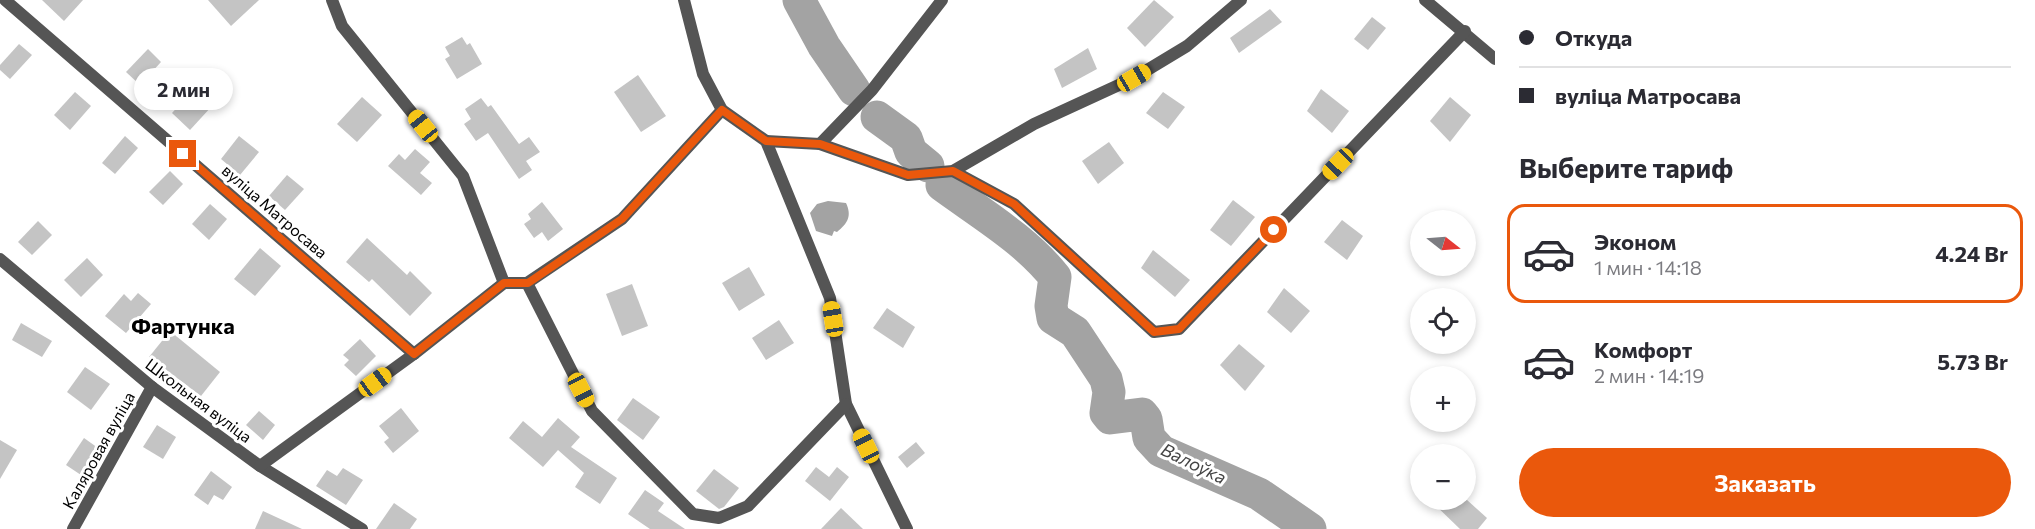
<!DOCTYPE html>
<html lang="ru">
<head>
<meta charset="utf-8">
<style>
  :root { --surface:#fff; --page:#f2f2f3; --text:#2b2b33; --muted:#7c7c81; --line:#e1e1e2; --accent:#ea580c }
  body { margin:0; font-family:Commissioner,sans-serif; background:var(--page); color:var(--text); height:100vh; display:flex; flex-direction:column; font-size:22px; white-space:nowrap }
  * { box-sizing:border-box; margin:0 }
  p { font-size:20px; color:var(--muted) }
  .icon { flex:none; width:33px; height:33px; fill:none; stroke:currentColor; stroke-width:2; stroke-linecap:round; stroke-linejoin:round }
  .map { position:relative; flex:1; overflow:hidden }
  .panel { display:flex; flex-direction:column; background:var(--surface); width:540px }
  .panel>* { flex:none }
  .top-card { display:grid; align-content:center; height:132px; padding:0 24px; background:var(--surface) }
  .needle { width:39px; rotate:107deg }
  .tools { position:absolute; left:1410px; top:210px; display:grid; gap:12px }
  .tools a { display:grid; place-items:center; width:66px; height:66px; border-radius:50%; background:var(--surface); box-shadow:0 3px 9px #0003; font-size:30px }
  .end { position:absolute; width:27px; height:27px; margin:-14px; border:8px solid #ea580c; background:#fff; box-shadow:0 0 0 3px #fff }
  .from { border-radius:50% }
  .bubble { position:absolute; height:42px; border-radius:21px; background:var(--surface); box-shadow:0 3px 9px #0003; font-size:20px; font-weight:700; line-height:42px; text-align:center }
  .car { position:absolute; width:18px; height:36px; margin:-18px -9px; border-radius:8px; box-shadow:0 0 4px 2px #0007; background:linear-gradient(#f5c518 24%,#345 0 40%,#f5c518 0 76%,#345 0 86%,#f5c518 0) }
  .top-card b { display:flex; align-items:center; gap:21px; height:57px; font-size:22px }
  .top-card b+b { border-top:2px solid var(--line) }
  .top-card i { width:15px; height:15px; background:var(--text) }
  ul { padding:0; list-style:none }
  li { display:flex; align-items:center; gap:18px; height:99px; margin:0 12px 9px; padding:0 12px; border:3px solid transparent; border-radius:18px }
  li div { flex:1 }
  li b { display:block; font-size:22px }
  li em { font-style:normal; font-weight:700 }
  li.current { border-color:var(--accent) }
  li>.icon { width:54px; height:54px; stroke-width:1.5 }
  h2 { padding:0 24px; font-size:27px; line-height:72px }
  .cta { display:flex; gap:12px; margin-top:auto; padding:12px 24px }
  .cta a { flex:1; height:69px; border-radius:36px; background:var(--accent); color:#fff; font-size:24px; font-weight:700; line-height:69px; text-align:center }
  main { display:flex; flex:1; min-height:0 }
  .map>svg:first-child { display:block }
</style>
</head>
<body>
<main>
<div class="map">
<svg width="1495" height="529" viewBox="0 0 1495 529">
  <rect width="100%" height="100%" fill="#fff"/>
  <path fill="#a3a3a3" d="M828,201L846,203C852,216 848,223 837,232L834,231L832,236L816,231L810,213L817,204Z"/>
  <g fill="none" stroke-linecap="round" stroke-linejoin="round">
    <g stroke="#a3a3a3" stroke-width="33">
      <polyline points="799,0 824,46 854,90"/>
      <polyline points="877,117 906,138 911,152 928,166"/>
      <path d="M942,185C980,213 1026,240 1055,277L1051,306L1053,318L1075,332L1106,379L1109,392L1106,413L1110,418L1142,414L1146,419L1149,438L1161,451L1259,494L1310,529"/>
    </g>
  </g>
  <g fill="#c4c4c4">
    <polygon points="42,0 83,0 64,21"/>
    <polygon points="208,0 259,0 231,26"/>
    <polygon points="1154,0 1174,17 1145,47 1127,28"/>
    <polygon points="1270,9 1282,22 1239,53 1230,38"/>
    <polygon points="1372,17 1386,28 1368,50 1354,39"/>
    <polygon points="462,37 467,45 470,43 482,64 457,79 445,59 450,56 445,47"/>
    <polygon points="19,44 32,55 10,79 0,70 0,65"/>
    <polygon points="1088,48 1097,69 1062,88 1054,69"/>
    <polygon points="148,49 161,62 140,85 126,72"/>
    <polygon points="638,75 666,116 641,132 614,92"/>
    <polygon points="1321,89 1349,111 1332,133 1307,111"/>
    <polygon points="193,90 212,106 190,130 172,113"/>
    <polygon points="75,92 91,106 70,130 54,115"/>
    <polygon points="1163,92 1185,107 1168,129 1146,113"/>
    <polygon points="362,97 382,115 357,142 337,124"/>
    <polygon points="1450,97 1471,115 1450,142 1430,121"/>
    <polygon points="481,98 488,107 491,105 519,144 529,137 540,152 526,161 532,170 519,179 488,133 476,141 464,124 471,119 465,109"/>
    <polygon points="125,136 138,148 115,174 102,163"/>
    <polygon points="239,136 259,152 240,175 221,159"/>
    <polygon points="1109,142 1124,163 1098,184 1082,161"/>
    <polygon points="415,149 430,162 420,173 432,183 421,195 388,166 399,154 405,160"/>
    <polygon points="170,171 183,184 163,205 149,192"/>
    <polygon points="287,175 304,189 285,210 269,196"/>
    <polygon points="1233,200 1255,217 1231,246 1210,230"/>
    <polygon points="542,202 563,229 548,241 542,232 534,238 524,224 531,219 528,214"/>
    <polygon points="210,204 227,219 209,240 192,224"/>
    <polygon points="1342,220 1363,236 1347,260 1324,242"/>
    <polygon points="38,221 52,235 32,255 18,242"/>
    <polygon points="367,238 407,275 410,271 432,293 410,316 372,279 369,282 346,262"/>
    <polygon points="260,248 281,266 255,296 234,279"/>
    <polygon points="1153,250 1190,280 1175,297 1141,268"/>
    <polygon points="87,258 103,275 81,297 64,280"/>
    <polygon points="749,267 765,295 739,311 722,283"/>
    <polygon points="632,284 648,326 622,336 606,294"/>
    <polygon points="1284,288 1310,311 1291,333 1267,312"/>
    <polygon points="138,293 151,304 126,333 105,316 124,294 131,301"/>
    <polygon points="887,308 915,327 903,348 873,328"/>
    <polygon points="779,320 794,343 766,360 752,338"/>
    <polygon points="21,323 52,341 42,357 12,340"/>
    <polygon points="170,331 220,372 201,396 149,357"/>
    <polygon points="360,339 376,356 356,376 344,365 349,360 343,355"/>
    <polygon points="1239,344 1265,366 1245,391 1220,365"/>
    <polygon points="85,367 110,384 91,410 67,392"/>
    <polygon points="633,398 660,417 643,440 617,420"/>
    <polygon points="401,408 419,431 393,453 384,442 389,438 379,426"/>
    <polygon points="259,411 275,425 263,440 246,425"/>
    <polygon points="558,418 580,437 571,447 617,478 600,504 575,487 584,473 558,450 543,467 509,438 523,421 542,437"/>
    <polygon points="157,425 176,437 163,459 143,447"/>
    <polygon points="84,438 105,453 87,479 66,465"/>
    <polygon points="0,440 17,450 0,479"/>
    <polygon points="916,442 925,453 907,468 898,457"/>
    <polygon points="816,467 829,477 837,467 849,477 830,501 805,481"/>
    <polygon points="343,468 363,480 346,505 316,486 327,470 337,476"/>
    <polygon points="714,469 739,488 724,507 719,509 696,491"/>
    <polygon points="211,471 232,487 223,500 214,495 208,505 194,495"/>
    <polygon points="645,490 664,503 658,511 685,529 650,529 628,514"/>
    <polygon points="1430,500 1467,500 1487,518 1478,529 1460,529"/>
    <polygon points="394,503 417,519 410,529 376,529"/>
    <polygon points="841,508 863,529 821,529"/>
    <polygon points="263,511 302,529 255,529"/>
  </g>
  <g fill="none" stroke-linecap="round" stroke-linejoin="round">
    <g stroke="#555" stroke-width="12">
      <polyline points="5,0 414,354"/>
      <polyline points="332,0 342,26 463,176 504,283"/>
      <polyline points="684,0 703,74 722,110 766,141 830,298 846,404 907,529"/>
      <polyline points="1425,0 1495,59"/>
      <polyline points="766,141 820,144 908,175 953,171 1034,124 1134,78 1187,46 1241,0"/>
      <polyline points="820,144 872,90 942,0"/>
      <polyline points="953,171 1014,204 1154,332 1179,329 1465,31"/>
      <polyline points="0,259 152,387 260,466 362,529"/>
      <polyline points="527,283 592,411 693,514 719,518 748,506 846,404"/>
      <polyline points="260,466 414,354 504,283 527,283 622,219 722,110"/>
      <polyline points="73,529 152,387"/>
    </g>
  </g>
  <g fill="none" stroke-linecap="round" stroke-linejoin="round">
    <polyline stroke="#ea580c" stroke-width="8" points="183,154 414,354 504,283 528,283 622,219 722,110 766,141 820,144 908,175 953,171 1014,204 1154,332 1179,329 1274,230"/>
  </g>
  <g text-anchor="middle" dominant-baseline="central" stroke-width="6" stroke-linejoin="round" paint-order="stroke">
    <g font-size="16" fill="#000" stroke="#fff">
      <text transform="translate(275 211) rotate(41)">вуліца Матросава</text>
      <text transform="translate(199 400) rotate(37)">Школьная вуліца</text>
      <text transform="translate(98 450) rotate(-61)">Каляровая вуліца</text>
    </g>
    <g font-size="18" font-style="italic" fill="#444" stroke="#fff">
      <text transform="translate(1194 463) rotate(26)">Валоўка</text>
    </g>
    <g font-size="22" font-weight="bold" fill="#000" stroke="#fff">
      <text x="183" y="325">Фартунка</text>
    </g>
  </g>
</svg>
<div class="tools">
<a><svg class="needle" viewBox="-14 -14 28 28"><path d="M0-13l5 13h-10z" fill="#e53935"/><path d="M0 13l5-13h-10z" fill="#7c7c81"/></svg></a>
<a><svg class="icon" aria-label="locate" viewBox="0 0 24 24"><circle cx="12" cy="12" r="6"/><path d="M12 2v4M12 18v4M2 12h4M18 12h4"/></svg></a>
<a>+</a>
<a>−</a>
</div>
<i class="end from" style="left:1274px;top:230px"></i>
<i class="end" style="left:183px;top:154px"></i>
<div class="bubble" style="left:134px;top:68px;width:99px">2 мин</div>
<i class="car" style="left:1134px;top:78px;rotate:60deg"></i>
<i class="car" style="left:423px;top:126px;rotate:321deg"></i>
<i class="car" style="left:1338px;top:164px;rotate:224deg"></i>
<i class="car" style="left:833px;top:319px;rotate:351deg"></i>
<i class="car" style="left:375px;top:382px;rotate:54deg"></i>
<i class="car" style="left:581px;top:390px;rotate:153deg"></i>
<i class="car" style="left:866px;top:446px;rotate:334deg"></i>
</div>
<section class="panel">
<div class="top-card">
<b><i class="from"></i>Откуда</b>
<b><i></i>вуліца Матросава</b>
</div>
<h2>Выберите тариф</h2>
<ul>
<li class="current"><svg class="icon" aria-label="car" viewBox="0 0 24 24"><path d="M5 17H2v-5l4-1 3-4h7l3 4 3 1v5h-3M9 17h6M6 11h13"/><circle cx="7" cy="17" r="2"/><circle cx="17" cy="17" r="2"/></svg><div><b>Эконом</b><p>1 мин · 14:18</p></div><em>4.24 Br</em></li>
<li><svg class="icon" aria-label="car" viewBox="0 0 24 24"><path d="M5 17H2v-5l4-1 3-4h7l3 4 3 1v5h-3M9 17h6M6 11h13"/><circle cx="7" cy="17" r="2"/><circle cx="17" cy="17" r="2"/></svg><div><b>Комфорт</b><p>2 мин · 14:19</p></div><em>5.73 Br</em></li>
</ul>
<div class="cta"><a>Заказать</a></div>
</section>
</main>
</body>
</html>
